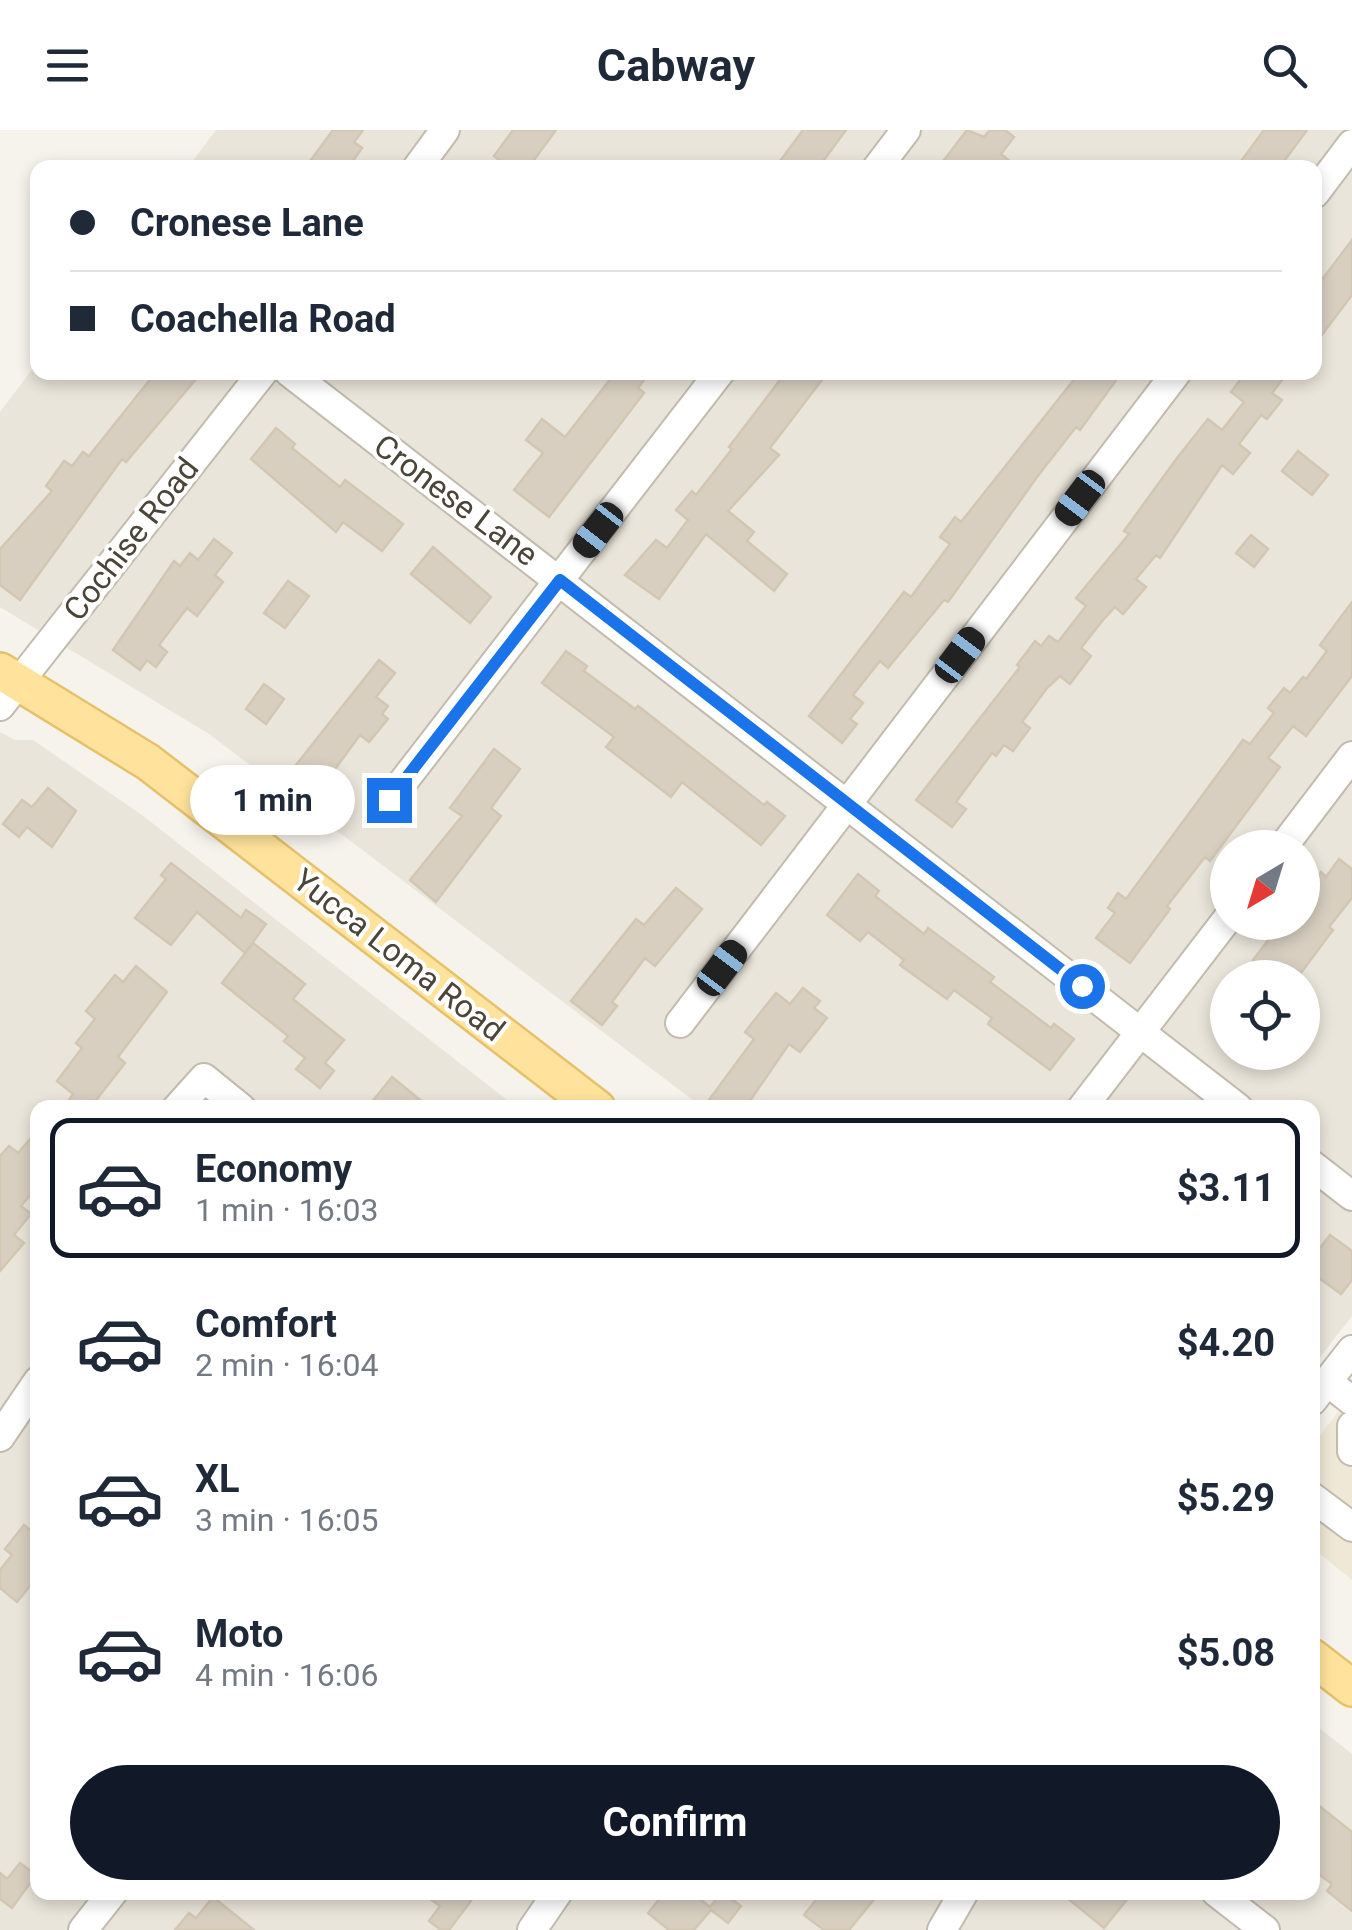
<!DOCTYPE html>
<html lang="en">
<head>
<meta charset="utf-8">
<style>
  :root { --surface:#fff; --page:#f2f2f3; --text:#1f2937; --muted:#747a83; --line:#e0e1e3; --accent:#111827 }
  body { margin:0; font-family:Roboto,sans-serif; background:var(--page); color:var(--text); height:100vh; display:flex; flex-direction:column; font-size:38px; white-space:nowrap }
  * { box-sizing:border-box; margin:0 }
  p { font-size:32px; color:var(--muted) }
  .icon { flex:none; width:55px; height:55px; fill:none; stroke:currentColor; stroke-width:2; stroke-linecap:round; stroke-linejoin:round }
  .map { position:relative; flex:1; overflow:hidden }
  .details { position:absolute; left:30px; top:970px; width:1290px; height:800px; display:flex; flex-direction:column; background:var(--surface); border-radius:20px; box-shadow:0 5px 15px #0003 }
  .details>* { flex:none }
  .banner { position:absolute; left:30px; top:30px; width:1292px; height:220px; border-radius:20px; box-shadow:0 5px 15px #0003; display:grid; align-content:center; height:220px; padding:0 40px; background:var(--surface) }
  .needle { width:65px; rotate:218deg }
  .fabs { position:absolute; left:1210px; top:700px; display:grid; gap:20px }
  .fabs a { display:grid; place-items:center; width:110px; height:110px; border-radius:50%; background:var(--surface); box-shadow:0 5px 15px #0003; font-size:50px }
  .end { position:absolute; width:45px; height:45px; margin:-22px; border:12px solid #1a73e8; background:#fff; box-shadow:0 0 0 5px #fff }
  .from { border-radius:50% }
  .bubble { position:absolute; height:70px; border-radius:35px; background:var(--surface); box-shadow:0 5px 15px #0003; font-size:32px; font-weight:700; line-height:70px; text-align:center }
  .car { position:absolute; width:30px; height:60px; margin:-30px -15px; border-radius:12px; box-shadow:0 0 8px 2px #0007; background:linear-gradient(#222 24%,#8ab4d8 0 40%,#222 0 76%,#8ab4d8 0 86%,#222 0) }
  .banner b { display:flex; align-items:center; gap:35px; height:95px; font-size:38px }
  .banner b+b { border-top:2px solid var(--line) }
  .banner i { width:25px; height:25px; background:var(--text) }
  ul { padding:18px 0 0; list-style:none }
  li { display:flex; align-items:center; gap:30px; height:140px; margin:0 20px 15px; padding:0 20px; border:5px solid transparent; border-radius:20px }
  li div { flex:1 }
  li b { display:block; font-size:38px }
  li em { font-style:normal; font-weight:700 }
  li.active { border-color:var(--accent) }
  li>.icon { width:90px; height:90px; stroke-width:1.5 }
  .primary-button { display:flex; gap:20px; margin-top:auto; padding:20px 40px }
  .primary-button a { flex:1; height:115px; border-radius:60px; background:var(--accent); color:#fff; font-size:40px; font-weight:700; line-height:115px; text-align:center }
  header { display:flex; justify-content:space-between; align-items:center; height:130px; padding:0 40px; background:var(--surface); font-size:45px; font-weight:700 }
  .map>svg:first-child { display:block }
</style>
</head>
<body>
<header><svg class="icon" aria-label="menu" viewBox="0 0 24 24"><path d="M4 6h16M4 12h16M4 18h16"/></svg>Cabway<svg class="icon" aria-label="search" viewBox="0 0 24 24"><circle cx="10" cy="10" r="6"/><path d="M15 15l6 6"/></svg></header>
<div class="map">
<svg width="1352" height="1800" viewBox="0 0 1352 1800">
  <rect width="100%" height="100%" fill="#f6f3ec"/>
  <g fill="#eae5da" fill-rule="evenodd">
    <path d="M216,0H1352V1186L1313,1236L1312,978L702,977L209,604L0,477V282L37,233L38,242H1315V38L188,37ZM1228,718H1302V792H1228ZM1228,848H1302V922H1228Z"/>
    <polygon points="0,602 15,610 33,610 142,685 516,977 38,978 38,1762 1312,1762 1313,1593 1352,1624 1352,1800 0,1800"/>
  </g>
  <polygon fill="#efe8d6" points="1352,1264 1352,1450 1313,1418 1312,1316"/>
  <g fill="#d8cfc1" stroke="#d3c7b4" stroke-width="2.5">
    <polygon points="333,0 363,0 354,12 362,18 348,38 305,38"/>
    <polygon points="513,0 556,0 528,38 509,38 494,26"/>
    <polygon points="803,0 846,0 818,38 775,38"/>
    <polygon points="967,0 984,7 990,0 1005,0 1014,7 1001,24 1018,38 938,38"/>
    <polygon points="1264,0 1307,0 1279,38 1236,38"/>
    <polygon points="1352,110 1352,165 1315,214 1315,159"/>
    <polygon points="156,242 202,242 126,332 122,329 20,470 0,455 0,419 52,361 46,356 64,331 72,336 83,322 89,326"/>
    <polygon points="616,242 650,242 638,258 644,263 549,387 514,360 543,323 526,310 542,289 565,307"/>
    <polygon points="786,242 828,242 770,318 779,325 728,381 754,402 747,411 787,444 774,461 706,404 659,469 625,445 656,410 667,418 688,390 676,380 692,361 696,365 732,319 729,317"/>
    <polygon points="1080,242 1122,242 1080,300 1076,297 1037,347 948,472 944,470 888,538 880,531 853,565 863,573 850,589 857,594 842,613 809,586 904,462 911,467 950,414 940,407 955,387 961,392"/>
    <polygon points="1246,242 1288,242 1272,263 1282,270 1267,289 1261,285 1239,314 1250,323 1233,344 1222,335 1160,428 1156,425 1136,449 1146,457 1123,484 1115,477 1103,490 1081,518 1091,526 1070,554 1060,546 1047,558 1022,592 1030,598 1013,621 1004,615 996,626 992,623 956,672 966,679 952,697 916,670 1020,537 1017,535 1035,511 1041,516 1049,506 1058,512 1086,476 1076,468 1129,404 1124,401 1177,328 1208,289 1222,300 1244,272 1231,262"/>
    <polygon points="276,298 295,314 292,318 340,357 345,350 403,394 382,421 343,392 336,402 251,329"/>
    <polygon points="1298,321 1328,345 1312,365 1282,341"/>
    <polygon points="1251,405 1268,419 1254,437 1236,423"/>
    <polygon points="214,409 232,423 215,445 223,452 197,486 187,478 159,515 167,522 156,537 147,530 140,540 113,520 174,431 180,436 190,423 198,430"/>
    <polygon points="433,417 491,467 470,493 411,444"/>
    <polygon points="288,451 309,466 285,498 264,483"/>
    <polygon points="1352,472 1352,546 1306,606 1293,596 1268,628 1280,637 1210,731 1205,727 1167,776 1170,779 1130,833 1096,808 1115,783 1108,778 1118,763 1126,769 1243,610 1250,614 1274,583 1268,578 1284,558 1290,563 1303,547 1306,549 1327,521 1320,515"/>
    <polygon points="566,521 587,536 584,541 635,579 638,576 764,675 767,672 785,686 761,715 682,652 671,667 606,617 614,607 542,553"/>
    <polygon points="379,530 395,543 376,567 388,576 382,584 388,589 369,612 360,605 324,654 328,658 313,678 281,654"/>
    <polygon points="264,554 284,569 266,594 246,579"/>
    <polygon points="494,619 520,639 491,678 501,686 436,772 410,750 462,686 450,678"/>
    <polygon points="48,658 76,681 52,717 27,697 19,707 3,694 22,670 32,677"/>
    <polygon points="1339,729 1352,739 1352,768 1329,797 1333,800 1297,848 1250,848 1260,835 1253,830 1282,792 1302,792 1302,766 1321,742 1326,747"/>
    <polygon points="171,733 241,788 246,780 266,794 245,823 197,782 171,815 135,788 166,749 161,745"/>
    <polygon points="858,744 879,761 875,766 924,804 928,798 994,847 990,852 1051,898 1054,894 1074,909 1050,940 988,894 992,888 954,860 947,869 900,835 904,830 868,802 860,811 827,785"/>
    <polygon points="676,758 702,779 655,836 645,828 612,872 617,876 602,895 571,871 636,789 644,795"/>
    <polygon points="253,813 305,854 293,869 344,910 325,933 334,941 320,958 296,939 305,928 284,911 288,906 222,853"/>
    <polygon points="136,836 167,862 118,927 125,933 90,978 78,978 69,970 73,964 57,951 82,918 76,913 95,889 86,881 115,845 123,852"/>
    <polygon points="803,858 820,871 814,878 827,888 800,922 789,914 745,978 703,978 754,909 745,902 776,863 790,874"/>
    <polygon points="392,947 430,978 367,978"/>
    <polygon points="38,1000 38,1056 21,1076 31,1084 14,1105 24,1113 0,1141 0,1026 9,1016 18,1023"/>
    <polygon points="1330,1105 1352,1121 1352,1150 1341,1164 1312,1143 1312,1115 1319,1119"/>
    <polygon points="24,1395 38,1406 38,1446 17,1472 0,1458 0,1440 12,1425 5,1419"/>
    <polygon points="1312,1670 1352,1702 1352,1781 1327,1761 1332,1754 1312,1739"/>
    <polygon points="20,1733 36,1745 12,1778 0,1769 0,1743 7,1749"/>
    <polygon points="421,1762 460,1762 471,1771 449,1800 441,1800 429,1791 440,1776"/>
    <polygon points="665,1762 691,1762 710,1777 722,1762 741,1776 728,1793 711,1780 694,1800 669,1800 648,1783"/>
    <polygon points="822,1762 880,1762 849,1800 824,1800 804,1785"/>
    <polygon points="1060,1762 1133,1762 1104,1798"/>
    <polygon points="213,1767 254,1800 175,1800 189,1783 196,1788"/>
  </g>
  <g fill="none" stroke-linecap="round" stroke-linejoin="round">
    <g stroke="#c2bbae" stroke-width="32">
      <g id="minor">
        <polyline points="417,38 445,0"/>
        <polyline points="877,38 906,0"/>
        <polyline points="1315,63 1352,14"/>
        <polyline points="289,242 1238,978"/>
        <polyline points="0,576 263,242"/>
        <polyline points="389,670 720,242"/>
        <polyline points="1282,718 1352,626"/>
        <polyline points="680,893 1177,242"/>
        <polyline points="177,978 204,948 241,978"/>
        <polyline points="1082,978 1228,788"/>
        <polyline points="1312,1035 1352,1066"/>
        <polyline points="1328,1252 1352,1271"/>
        <polyline points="1312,1271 1352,1220"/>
        <polyline points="1352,1296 1352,1321"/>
        <polyline points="0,1307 38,1251"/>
        <polyline points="1312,1367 1352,1397"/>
        <polyline points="1216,1762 1265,1800"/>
        <polyline points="83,1800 113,1762"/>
        <polyline points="532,1800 558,1762"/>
        <polyline points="942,1800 964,1762"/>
      </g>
    </g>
    <g stroke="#e6c16a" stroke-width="40">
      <g id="major">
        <polyline points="0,541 148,632 597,978"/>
        <polyline points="1312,1527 1352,1558"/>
      </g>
    </g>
    <use href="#minor" stroke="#fff" stroke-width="28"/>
    <use href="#major" stroke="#ffe39c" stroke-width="35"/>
  </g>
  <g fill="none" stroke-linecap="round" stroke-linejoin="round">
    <polyline stroke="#1a73e8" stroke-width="12" points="389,670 560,450 1082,856"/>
  </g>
  <g text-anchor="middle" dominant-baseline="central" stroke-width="8" stroke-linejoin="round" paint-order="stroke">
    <g font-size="32" fill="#4b4439" stroke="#fff">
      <text transform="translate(456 370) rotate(37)">Cronese Lane</text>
      <text transform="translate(131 409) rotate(-52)">Cochise Road</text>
      <text transform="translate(399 825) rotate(38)">Yucca Loma Road</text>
    </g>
  </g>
</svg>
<div class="fabs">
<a><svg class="needle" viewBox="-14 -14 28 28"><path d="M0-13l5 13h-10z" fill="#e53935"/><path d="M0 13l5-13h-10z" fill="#747a83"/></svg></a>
<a><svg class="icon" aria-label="locate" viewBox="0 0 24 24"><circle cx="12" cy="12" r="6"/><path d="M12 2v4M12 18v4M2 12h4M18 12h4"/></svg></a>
</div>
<i class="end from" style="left:1082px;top:856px"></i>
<i class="end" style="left:389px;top:670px"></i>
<div class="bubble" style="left:190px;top:635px;width:165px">1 min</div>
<i class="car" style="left:1080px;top:368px;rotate:217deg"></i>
<i class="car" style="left:598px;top:400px;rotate:218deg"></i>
<i class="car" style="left:960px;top:525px;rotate:37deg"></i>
<i class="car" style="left:722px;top:838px;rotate:37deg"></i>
<div class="banner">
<b><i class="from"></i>Cronese Lane</b>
<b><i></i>Coachella Road</b>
</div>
<section class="details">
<ul>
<li class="active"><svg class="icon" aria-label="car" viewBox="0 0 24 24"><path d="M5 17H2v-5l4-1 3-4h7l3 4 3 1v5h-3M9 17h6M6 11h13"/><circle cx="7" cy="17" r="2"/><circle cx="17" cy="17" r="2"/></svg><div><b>Economy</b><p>1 min · 16:03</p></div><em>$3.11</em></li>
<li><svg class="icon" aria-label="car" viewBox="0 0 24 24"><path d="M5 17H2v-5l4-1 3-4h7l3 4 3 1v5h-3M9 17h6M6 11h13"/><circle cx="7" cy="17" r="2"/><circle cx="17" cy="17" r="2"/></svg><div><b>Comfort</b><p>2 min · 16:04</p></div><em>$4.20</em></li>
<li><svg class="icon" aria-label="car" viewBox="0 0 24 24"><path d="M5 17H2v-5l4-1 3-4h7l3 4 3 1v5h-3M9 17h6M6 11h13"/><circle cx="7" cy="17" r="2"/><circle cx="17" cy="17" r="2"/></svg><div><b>XL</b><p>3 min · 16:05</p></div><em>$5.29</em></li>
<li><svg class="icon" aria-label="car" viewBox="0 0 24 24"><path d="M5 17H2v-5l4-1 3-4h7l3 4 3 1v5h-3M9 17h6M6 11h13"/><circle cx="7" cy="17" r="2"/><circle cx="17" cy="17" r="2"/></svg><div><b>Moto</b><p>4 min · 16:06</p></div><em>$5.08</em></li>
</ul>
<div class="primary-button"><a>Confirm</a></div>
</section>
</div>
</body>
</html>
